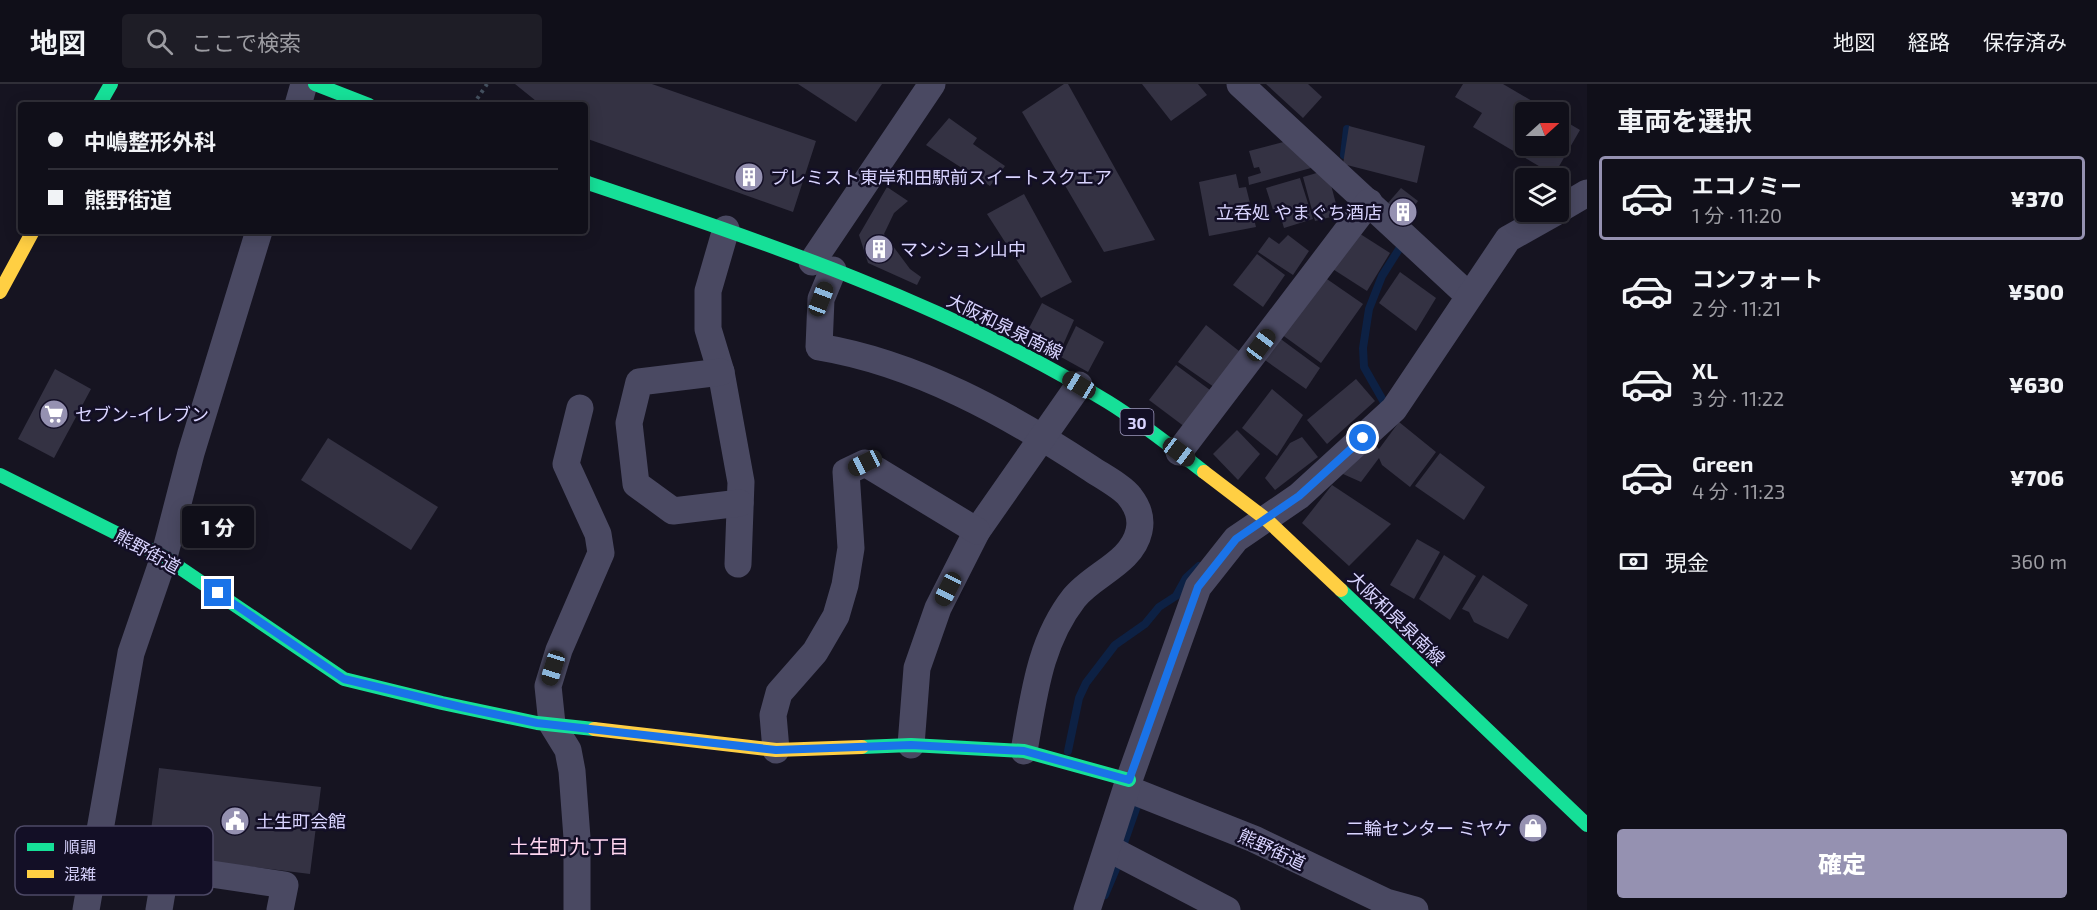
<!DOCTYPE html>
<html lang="ja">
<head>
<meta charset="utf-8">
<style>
  :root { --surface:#100f19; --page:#1e1d26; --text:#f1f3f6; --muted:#9c9ca2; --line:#302f38; --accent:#9591b1 }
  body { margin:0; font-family:"Exo 2","Noto Sans JP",sans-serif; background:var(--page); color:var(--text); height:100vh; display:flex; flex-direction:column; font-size:22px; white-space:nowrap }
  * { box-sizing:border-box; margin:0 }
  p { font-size:20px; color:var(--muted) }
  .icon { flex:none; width:33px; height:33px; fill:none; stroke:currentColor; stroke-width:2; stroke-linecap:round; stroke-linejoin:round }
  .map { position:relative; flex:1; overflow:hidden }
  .details { display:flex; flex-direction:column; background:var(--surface); width:510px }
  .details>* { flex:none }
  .top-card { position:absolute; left:18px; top:18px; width:570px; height:132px; border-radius:6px; box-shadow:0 3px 15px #0003,0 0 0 2px var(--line); display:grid; align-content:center; height:132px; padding:0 30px; background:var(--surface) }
  .needle { width:39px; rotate:69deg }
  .buttons { position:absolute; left:1515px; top:18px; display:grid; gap:12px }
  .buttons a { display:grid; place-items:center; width:54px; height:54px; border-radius:6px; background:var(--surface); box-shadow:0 3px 15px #0003,0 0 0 2px var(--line); font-size:30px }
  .end { position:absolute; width:27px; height:27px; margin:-14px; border:8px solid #1a73e8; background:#fff; box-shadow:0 0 0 3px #fff }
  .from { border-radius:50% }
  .bubble { position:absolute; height:42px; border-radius:6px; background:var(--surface); box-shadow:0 3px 15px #0003,0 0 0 2px var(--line); font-size:20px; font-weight:800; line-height:42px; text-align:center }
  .car { position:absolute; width:18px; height:36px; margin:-18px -9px; border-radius:8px; box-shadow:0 0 4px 2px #0007; background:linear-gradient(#222 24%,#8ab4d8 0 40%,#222 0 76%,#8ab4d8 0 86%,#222 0) }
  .top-card b { display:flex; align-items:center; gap:21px; height:57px; font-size:22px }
  .top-card b+b { border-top:2px solid var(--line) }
  .top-card i { width:15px; height:15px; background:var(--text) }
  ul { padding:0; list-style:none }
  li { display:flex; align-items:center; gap:18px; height:84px; margin:0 12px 9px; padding:0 18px; border:3px solid transparent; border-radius:6px }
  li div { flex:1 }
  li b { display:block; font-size:22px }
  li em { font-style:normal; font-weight:800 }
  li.selected { border-color:var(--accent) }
  li>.icon { width:54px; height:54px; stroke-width:1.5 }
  h2 { padding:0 30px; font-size:27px; line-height:72px }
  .pay { display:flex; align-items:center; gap:15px; height:66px; padding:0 30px; font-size:22px }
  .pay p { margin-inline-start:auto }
  .action { display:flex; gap:12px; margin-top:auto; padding:12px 30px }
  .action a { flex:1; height:69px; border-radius:6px; background:var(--accent); color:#fff; font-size:24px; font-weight:800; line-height:69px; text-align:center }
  header { display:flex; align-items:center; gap:36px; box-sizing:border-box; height:84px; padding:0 30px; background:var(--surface); border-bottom:2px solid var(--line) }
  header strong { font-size:28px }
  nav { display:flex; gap:33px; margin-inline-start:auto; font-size:21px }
  .search { width:420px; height:54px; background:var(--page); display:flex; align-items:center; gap:15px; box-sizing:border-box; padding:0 21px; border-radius:6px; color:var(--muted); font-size:22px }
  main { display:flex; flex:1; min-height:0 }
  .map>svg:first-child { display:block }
</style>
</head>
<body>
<header>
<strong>地図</strong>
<div class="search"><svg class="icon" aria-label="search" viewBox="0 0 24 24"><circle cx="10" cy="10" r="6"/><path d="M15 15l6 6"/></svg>ここで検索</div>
<nav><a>地図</a><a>経路</a><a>保存済み</a></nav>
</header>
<main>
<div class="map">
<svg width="1587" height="826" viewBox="0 0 1587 826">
  <rect width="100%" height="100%" fill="#161421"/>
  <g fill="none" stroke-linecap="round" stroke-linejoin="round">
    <g stroke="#0d2144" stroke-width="8">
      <polyline points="1344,71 1347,45"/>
      <polyline points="1382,323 1385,320 1364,283 1363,264 1369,225 1382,192 1401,162"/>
      <polyline points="1068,667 1079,614 1086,599 1115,561 1145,540 1159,523 1176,512 1186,494 1199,482"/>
      <polyline points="1124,759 1137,722"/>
      <polyline points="1105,811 1116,785"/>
    </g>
  </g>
  <g fill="#343243">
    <polygon points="515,0 652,0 816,57 793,128 585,54 585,21 541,21"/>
    <polygon points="798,0 882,0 856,38"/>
    <polygon points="1064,0 1068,0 1155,156 1104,168 1022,28"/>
    <polygon points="1142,0 1198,0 1207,11 1171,37"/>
    <polygon points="1266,0 1308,0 1322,13 1303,34"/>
    <polygon points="1463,0 1503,0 1551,28 1526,28 1526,62 1558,62 1558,33 1580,46 1554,91 1473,43 1482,29 1455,13"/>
    <polygon points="949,34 977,54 973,60 1005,82 990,102 926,61"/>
    <polygon points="1349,42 1425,62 1417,99 1343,80"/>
    <polygon points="1295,55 1311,84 1249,101 1248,93 1261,89 1259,83 1254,84 1249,67"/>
    <polygon points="1327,86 1339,131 1315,137 1303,93"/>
    <polygon points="1236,90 1239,104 1246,103 1256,143 1209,152 1199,98"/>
    <polygon points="1300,94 1313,135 1284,144 1278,124 1273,126 1266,104"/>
    <polygon points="887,103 908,117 894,129 884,150 910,185 921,193 917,201 868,179 859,151"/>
    <polygon points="1401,104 1418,117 1404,136 1388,119"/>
    <polygon points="1024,110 1072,198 1041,214 987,130"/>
    <polygon points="1354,146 1390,169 1367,207 1328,182"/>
    <polygon points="1288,151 1309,167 1293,191 1258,168 1269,153 1279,160"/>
    <polygon points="1257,170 1285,191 1263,223 1233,201"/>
    <polygon points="1400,188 1436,214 1416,247 1379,219"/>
    <polygon points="1324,193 1363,220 1321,279 1281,250"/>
    <polygon points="1042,219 1074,236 1059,270 1026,250"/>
    <polygon points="1206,241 1239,267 1214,303 1178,278"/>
    <polygon points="1076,242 1104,258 1088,288 1061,273"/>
    <polygon points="1278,253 1320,284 1306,305 1262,274"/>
    <polygon points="1176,281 1210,306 1185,343 1149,316"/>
    <polygon points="55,285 91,305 54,374 18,355"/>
    <polygon points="1356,295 1375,317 1327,360 1307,336"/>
    <polygon points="1272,305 1303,331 1277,372 1242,344"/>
    <polygon points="1399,338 1436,368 1410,403 1382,381 1379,374 1361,398 1343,390 1344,383 1372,358 1379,365"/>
    <polygon points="1237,346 1260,370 1238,396 1213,370"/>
    <polygon points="1302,353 1318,373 1275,406 1265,394 1290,359"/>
    <polygon points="328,354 438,423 411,466 301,396"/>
    <polygon points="1440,369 1485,403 1464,436 1415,402"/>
    <polygon points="1332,401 1391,440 1349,482 1302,439"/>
    <polygon points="1417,455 1440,468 1414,515 1390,501"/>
    <polygon points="1444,471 1476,492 1450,536 1419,515"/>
    <polygon points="1483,491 1528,521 1508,555 1474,538 1469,528 1462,525"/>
    <polygon points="159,684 321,703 310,790 148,770"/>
  </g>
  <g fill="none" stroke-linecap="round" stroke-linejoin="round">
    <polyline stroke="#44505f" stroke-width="4" stroke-dasharray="3 4.5" stroke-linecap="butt" points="473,21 487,0"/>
    <g stroke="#4a4962" stroke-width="27">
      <polyline points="1240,0 1469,212"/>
      <polyline points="298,21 304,0"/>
      <polyline points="1558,126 1587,109"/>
      <polyline points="726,145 708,207 708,245 721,288 741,398 738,480"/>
      <polyline points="812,178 932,0"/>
      <path d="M833,186L821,215L819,263C916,279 1008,330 1090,384C1100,391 1123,403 1130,413C1137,422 1142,434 1139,447C1132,479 1093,490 1074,514C1039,559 1034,612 1024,667"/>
      <polyline points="721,288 639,298 629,339 636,400 673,427 740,419"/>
      <polyline points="1179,368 1369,118"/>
      <polyline points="911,661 917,584 938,524 977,447 1079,301"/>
      <polyline points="776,666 773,631 779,609 815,568 836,532 845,501 851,464 846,388 865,379 977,447"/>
      <polyline points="1128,705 1254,755 1386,818 1415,826"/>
      <polyline points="1108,764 1227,826"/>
      <polyline points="96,773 285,801 280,826"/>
      <polyline points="86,826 131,569 164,473 191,369 259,147"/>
      <polyline points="159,826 166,784"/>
      <polyline points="577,826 577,754 572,687 568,666 552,640 548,602 559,566 601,469 598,450 566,380 580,324"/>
      <polyline points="1087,826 1129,696 1198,503 1236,455 1299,412 1394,325 1508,155 1556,128"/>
    </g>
    <g stroke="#16e098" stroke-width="14">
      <polyline points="315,0 369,21"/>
      <polyline points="99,21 111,0"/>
      <path d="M585,98C764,158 947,219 1108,318C1142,339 1173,364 1204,388"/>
      <polyline points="0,391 164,473 344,595 442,619 537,639 594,645"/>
      <polyline points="1341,506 1587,741"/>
      <polyline points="862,663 911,661 1024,667 1129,696"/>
    </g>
    <g stroke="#ffcf43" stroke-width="14">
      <polyline points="0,208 33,147"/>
      <polyline points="1204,388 1267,436 1341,506"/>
      <polyline points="594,645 776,666 862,663"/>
    </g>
  </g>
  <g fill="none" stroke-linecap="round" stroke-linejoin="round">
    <polyline stroke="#1a73e8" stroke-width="8" points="218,509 344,595 461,623 537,639 776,666 911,661 1024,667 1129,696 1198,503 1236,455 1299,412 1363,354"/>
  </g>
  <defs>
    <g id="building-disc" transform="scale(1.5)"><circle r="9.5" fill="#9591b1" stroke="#130f26"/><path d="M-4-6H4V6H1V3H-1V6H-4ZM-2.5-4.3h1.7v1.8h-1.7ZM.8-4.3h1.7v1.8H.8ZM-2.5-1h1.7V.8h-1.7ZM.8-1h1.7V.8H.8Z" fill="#fff"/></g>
    <g id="supermarket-disc" transform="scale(1.5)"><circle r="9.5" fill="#9591b1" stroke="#130f26"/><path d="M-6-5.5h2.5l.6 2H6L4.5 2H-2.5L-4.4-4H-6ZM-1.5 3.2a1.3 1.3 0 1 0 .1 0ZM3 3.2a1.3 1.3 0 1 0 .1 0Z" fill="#fff"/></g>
    <g id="civic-disc" transform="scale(1.5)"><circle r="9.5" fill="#9591b1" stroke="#130f26"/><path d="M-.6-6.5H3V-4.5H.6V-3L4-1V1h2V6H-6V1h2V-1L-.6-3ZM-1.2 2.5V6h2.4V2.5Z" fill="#fff"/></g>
    <g id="shop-disc" transform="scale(1.5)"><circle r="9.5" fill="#9591b1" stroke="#130f26"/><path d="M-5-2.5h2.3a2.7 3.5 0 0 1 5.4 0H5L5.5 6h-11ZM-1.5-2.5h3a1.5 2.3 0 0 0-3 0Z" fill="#fff"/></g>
  </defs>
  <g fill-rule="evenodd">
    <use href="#building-disc" x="749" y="93"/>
    <use href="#building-disc" x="1403" y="128"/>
    <use href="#building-disc" x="879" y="165"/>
    <use href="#supermarket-disc" x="54" y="330"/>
    <use href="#civic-disc" x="235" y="737"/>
    <use href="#shop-disc" x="1533" y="744"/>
  </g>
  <g text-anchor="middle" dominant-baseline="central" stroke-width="5" stroke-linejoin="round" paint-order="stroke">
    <rect fill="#130f26" stroke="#9e99be" stroke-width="1.5" x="1120.5" y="325" width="33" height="26" rx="4.5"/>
    <g font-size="16" font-weight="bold" fill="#d9d4ff">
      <text x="1137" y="338">30</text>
    </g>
    <g font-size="18" fill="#d9d4ff" stroke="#130f26" text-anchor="start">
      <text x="770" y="93">プレミスト東岸和田駅前スイートスクエア</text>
      <text x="1382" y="128" text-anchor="end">立呑処 やまぐち酒店</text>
      <text x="900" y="165">マンション山中</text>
      <text x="75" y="330">セブン-イレブン</text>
      <text x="256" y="737">土生町会館</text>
      <text x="1512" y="744" text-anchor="end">二輪センター ミヤケ</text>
    </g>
    <g font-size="18" fill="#d9d4ff" stroke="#130f26">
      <text transform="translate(1005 242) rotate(26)">大阪和泉泉南線</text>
      <text transform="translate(148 467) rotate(29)">熊野街道</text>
      <text transform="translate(1397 534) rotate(44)">大阪和泉泉南線</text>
      <text transform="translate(1272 765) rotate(25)">熊野街道</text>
    </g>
    <g font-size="20" fill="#ffd6f0" stroke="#130f26">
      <text x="569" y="762">土生町九丁目</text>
    </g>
  </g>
  <rect x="15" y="742" width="198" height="69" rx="9" fill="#130f26" stroke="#4e4a67" stroke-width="1.5"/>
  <rect x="27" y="759" width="27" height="8" fill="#16e098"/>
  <rect x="27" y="786" width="27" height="8" fill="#ffcf43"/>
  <g font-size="16" fill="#d9d4ff">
    <text x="64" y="769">順調</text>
    <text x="64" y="796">混雑</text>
  </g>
</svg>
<div class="buttons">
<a><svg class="needle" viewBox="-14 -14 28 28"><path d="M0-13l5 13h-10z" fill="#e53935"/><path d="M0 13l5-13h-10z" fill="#9c9ca2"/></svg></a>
<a><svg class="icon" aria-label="layers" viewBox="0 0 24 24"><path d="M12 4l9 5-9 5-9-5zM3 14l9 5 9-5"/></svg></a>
</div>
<i class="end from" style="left:1363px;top:354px"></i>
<i class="end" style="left:218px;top:509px"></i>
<div class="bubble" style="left:182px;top:422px;width:72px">1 分</div>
<i class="car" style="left:821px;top:215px;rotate:21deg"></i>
<i class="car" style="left:1261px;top:261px;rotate:37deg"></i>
<i class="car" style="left:1079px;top:301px;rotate:301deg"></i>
<i class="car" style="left:1179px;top:368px;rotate:127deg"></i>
<i class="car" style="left:865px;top:379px;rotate:244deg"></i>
<i class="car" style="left:948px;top:505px;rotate:207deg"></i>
<i class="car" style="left:553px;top:584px;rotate:197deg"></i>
<div class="top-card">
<b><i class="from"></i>中嶋整形外科</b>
<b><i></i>熊野街道</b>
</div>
</div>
<section class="details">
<h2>車両を選択</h2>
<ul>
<li class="selected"><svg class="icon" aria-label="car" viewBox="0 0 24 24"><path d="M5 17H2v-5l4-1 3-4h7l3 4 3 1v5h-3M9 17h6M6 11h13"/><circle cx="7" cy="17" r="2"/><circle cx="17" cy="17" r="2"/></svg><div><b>エコノミー</b><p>1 分 · 11:20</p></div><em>¥370</em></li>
<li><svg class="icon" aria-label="car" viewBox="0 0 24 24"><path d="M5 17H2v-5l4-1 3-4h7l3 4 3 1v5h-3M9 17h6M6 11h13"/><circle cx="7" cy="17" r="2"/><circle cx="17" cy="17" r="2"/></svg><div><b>コンフォート</b><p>2 分 · 11:21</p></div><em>¥500</em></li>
<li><svg class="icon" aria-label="car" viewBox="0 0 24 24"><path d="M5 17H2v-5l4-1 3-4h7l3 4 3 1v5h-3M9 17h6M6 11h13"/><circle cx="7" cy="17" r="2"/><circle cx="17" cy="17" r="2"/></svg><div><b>XL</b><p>3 分 · 11:22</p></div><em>¥630</em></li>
<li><svg class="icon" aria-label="car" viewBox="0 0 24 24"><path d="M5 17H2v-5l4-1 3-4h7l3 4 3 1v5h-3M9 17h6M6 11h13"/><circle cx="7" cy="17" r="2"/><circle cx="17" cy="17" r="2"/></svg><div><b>Green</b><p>4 分 · 11:23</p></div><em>¥706</em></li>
</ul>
<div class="pay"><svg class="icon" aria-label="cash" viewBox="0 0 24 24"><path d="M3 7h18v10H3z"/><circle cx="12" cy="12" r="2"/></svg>現金<p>360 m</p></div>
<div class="action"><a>確定</a></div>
</section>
</main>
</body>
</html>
